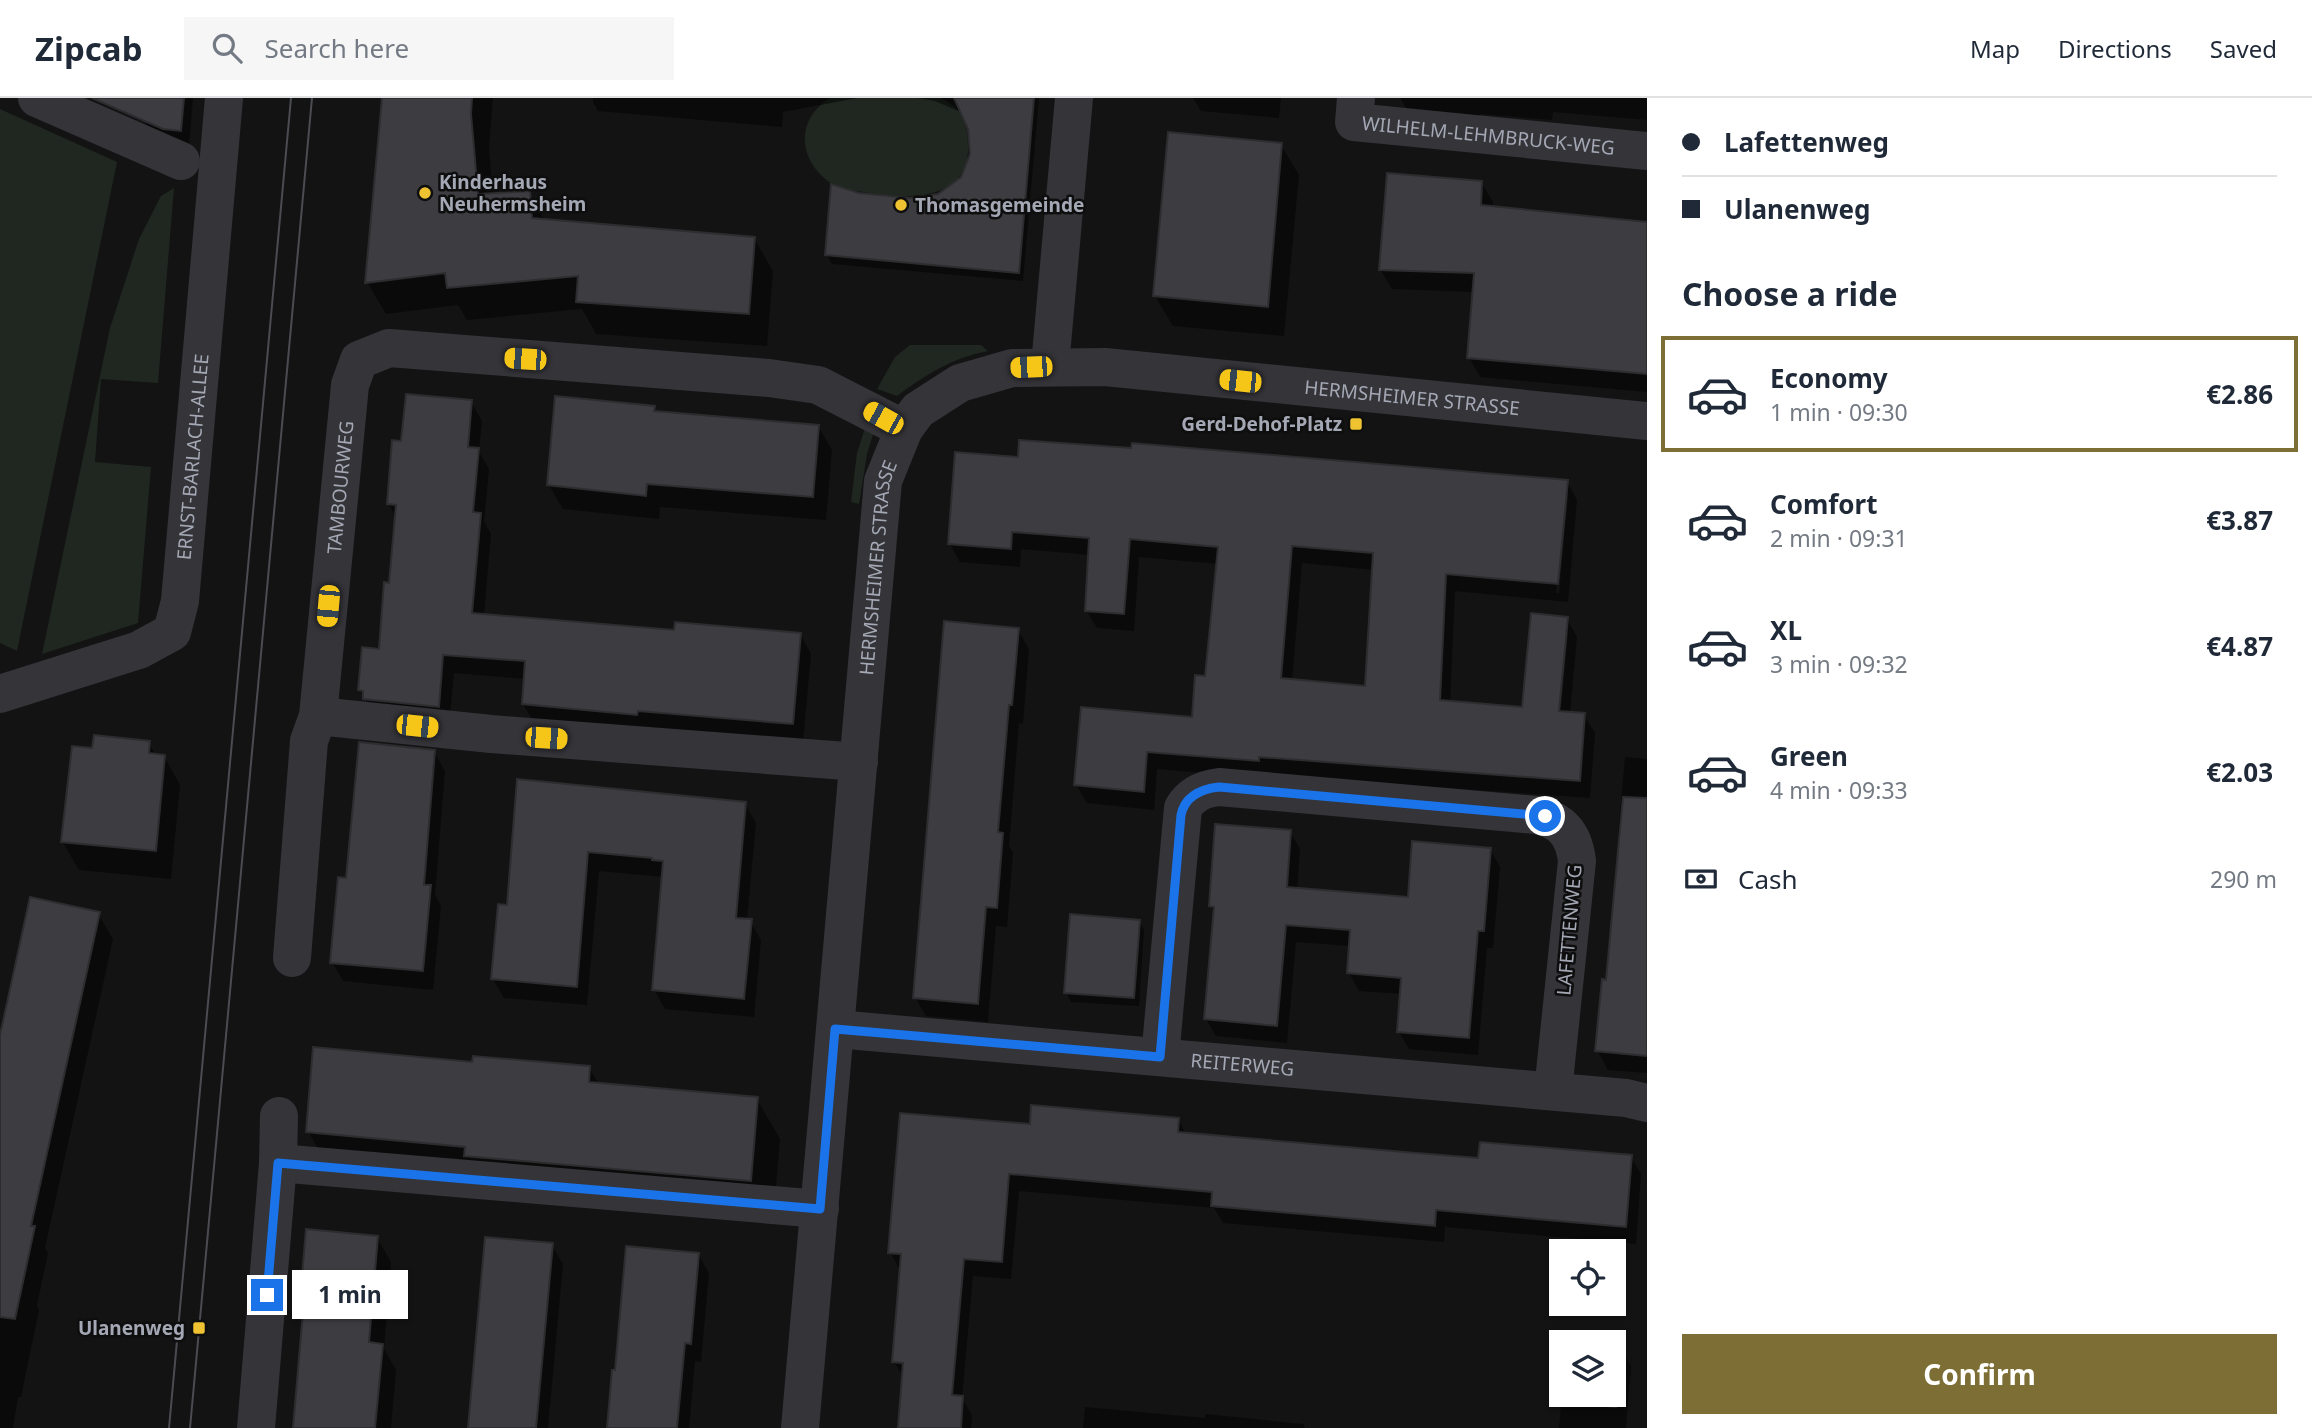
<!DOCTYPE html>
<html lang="en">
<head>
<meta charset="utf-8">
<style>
  :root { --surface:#fff; --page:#f6f6f7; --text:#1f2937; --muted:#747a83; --line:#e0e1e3; --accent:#7c6e34 }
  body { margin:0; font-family:"Noto Sans",sans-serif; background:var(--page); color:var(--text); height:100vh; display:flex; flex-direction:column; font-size:26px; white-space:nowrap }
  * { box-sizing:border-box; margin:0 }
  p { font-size:23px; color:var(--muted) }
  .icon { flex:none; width:38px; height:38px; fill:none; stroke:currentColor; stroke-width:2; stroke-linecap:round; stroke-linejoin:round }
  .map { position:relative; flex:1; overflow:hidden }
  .drawer { display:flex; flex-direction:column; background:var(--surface); width:665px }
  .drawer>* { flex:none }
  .hud { display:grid; align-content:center; height:154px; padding:0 35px; background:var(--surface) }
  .tools { position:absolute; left:1549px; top:1141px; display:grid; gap:14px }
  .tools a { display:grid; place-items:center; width:77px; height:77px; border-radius:0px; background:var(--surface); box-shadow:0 2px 5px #0004; font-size:35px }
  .end { position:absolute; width:32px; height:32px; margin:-16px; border:9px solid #1a73e8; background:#fff; box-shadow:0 0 0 4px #fff }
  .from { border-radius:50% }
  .bubble { position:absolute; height:49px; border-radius:0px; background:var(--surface); box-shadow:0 2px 5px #0004; font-size:23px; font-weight:700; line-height:49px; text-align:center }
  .car { position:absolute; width:21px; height:42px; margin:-21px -10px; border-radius:9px; box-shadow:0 0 5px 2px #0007; background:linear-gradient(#f5c518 24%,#345 0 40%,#f5c518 0 76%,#345 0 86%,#f5c518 0) }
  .hud b { display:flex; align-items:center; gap:24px; height:66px; font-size:26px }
  .hud b+b { border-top:2px solid var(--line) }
  .hud i { width:18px; height:18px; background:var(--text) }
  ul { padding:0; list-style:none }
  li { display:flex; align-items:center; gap:21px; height:116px; margin:0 14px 10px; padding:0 21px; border:4px solid transparent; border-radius:0px }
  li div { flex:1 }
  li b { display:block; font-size:26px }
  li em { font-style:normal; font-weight:700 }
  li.on { border-color:var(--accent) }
  li>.icon { width:63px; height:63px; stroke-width:1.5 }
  h2 { padding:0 35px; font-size:32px; line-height:84px }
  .pay { display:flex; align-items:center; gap:18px; height:77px; padding:0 35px; font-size:26px }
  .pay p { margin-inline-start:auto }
  .button { display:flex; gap:14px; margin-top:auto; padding:14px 35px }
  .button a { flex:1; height:80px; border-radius:0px; background:var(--accent); color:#fff; font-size:28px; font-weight:700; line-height:80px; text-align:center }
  header { display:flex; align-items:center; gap:42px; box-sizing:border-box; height:98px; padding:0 35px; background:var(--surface); border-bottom:2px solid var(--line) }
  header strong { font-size:33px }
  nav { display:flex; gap:38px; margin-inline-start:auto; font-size:24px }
  .search { width:490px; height:63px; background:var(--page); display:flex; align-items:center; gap:18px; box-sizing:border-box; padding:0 24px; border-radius:0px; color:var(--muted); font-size:26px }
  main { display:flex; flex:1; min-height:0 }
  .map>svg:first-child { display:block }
</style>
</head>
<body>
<header>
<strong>Zipcab</strong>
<div class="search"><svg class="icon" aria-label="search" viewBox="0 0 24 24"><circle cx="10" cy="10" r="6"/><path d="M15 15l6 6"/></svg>Search here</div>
<nav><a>Map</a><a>Directions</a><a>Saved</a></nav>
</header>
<main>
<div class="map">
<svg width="1647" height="1330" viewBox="0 0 1647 1330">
  <rect width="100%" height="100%" fill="#131314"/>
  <g fill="#1f2720">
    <path d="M830,0H940C962,10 967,22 968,46C971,102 910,102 870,95C858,93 840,91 829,84C797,60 796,21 830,0Z"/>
    <polygon points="0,11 117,64 17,553 0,545"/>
    <polygon points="174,90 158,285 101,281 95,364 151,369 138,525 42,556 110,230 139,141 161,98"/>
    <path d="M910,247H981L988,253C952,260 925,277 897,298L877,291L895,259Z"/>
    <polygon points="866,327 875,330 867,356 859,406 851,404 857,355"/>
  </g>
  <g fill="#0007" fill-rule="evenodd">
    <polygon points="146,0 193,0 189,48 153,38 144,22"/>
    <polygon points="383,0 493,0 489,50 493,97 529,95 545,123 754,140 773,173 767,248 596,236 582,211 467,222 458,207 386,216 367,184"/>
    <polygon points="593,0 858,0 783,14 782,29 598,13 593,4"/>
    <polygon points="917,0 1039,0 1023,183 832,166 827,157 859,96 911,102 939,97 962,80 971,57 970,31 963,15 935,3"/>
    <polygon points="1193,0 1281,0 1279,20 1201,13"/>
    <polygon points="1400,0 1647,0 1647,22 1553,14 1552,22 1480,16 1480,20 1408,13"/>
    <polygon points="1281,47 1299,77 1284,238 1173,228 1155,198"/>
    <polygon points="1481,84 1493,104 1493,110 1647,126 1647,294 1480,279 1469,259 1474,194 1392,191 1380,171"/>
    <polygon points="471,304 482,323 479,354 489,371 484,424 491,436 484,517 676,534 800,536 811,556 803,644 534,625 523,606 526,581 454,575 449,627 375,619 360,592 380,553 391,487 396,420 389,406 403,345"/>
    <polygon points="654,310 657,315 818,328 832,352 826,422 660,409 659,421 563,411 549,387"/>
    <path d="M1019,361L1567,384L1577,402L1568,504L1455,493L1450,605L1523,611L1567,521L1577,539L1570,615L1584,617L1595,635L1590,700L1268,677V681L1157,671L1154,712L1087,705L1076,687L1193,621L1207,580L1218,466L1139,459L1134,533L1097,530L1086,512L1090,457L1021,451L1020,469L960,464L950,446ZM1564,399H1568L1559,495H1556ZM1302,465L1374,472L1367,590L1292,583ZM1565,535H1568L1560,622L1556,621Z"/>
    <polygon points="1018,532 1029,551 1023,626 1019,625 1009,748 1013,755 1007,829 996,828 988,924 926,918 915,899"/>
    <polygon points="149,645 156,658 164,658 180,687 171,781 79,772 62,743 94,652"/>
    <polygon points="434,654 445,673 435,797 441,808 433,892 343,883 332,864 348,782"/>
    <polygon points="1625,659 1647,661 1647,975 1608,972 1597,952 1608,884 1621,740 1618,735"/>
    <polygon points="519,683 745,706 756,725 747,822 750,823 761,842 754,919 665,911 654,892 664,779 599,773 587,907 504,900 493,881 508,809"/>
    <polygon points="1290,734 1300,751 1297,792 1409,801 1490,751 1500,769 1493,850 1487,850 1478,957 1409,951 1399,934 1402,896 1359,893 1349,875 1351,848 1296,844 1287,945 1216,938 1206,921 1215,817 1211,808"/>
    <polygon points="98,816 113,841 45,1150 48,1155 37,1207 39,1212 21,1299 18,1299 13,1330 0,1330 0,945"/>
    <polygon points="1139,823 1144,832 1139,908 1071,904 1066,894"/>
    <polygon points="474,966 589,970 599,986 757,1001 780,1041 773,1122 331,1073 308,1033"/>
    <polygon points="1178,1021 1186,1036 1480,1062 1631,1059 1641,1076 1636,1146 1445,1129 1444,1144 1223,1125 1214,1110 1019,1093 1011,1181 973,1178 962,1300 972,1317 971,1330 900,1330 904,1280 894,1264 900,1172 890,1154 1031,1028"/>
    <polygon points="377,1140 391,1164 384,1251 396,1272 391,1330 295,1330 305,1209 301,1202"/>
    <polygon points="551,1146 563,1166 548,1330 470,1330"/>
    <polygon points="698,1156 709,1175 701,1264 695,1263 689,1330 608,1330 616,1274"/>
    <polygon points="1614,1249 1620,1249 1631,1268 1626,1330 1559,1330 1562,1297 1614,1297"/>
    <polygon points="1085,1309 1205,1320 1205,1316 1303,1326 1305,1330 1083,1330"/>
  </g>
  <g fill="#3d3d41" stroke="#2d2d30" stroke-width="2" fill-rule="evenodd">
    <polygon points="92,0 184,0 181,33 163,31"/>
    <polygon points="382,0 472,0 471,16 478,96 530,93 532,120 755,139 749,216 576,204 578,178 447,190 445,175 365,185"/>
    <polygon points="954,0 1034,0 1019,175 825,157 831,86 859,95 910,100 938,96 961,79 970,56 968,31"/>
    <polygon points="1168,34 1282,45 1268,209 1153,198"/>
    <polygon points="1387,75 1482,83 1481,107 1647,124 1647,276 1467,260 1474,175 1379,172"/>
    <polygon points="406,296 472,302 468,349 479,350 473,414 481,415 472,515 674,532 675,524 801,535 793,626 638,613 637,617 522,606 525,563 443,557 439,609 363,601 363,593 358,592 362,549 379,551 384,484 389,485 396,407 387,406 392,342 401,343"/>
    <polygon points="555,298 655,308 654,313 819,327 813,399 647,386 646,398 547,387"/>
    <path d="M1019,342L1131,350L1132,345L1568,382L1558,486L1446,476L1440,602L1522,609L1531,515L1568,519L1559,613L1585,615L1580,683L1259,659V663L1147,654L1144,694L1074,687L1081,609L1192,619L1195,577L1205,578L1218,449L1130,441L1124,516L1085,513L1089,440L1012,434L1011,451L948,446L955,354L1018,359ZM1292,448L1373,455L1365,588L1281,580Z"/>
    <polygon points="944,523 1019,530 1012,607 1009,607 998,734 1003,735 997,810 986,809 978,906 913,900"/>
    <polygon points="94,637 150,643 149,655 165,657 156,753 61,744 72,648 92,650"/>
    <polygon points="359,644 435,652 424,787 431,787 423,873 330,865 338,779 346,780"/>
    <polygon points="517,681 746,704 736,820 752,821 744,901 652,892 663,763 652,762 652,760 588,754 577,889 491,881 498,806 507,807"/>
    <polygon points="1623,699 1647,700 1647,958 1595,953 1602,881 1606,882"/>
    <polygon points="1215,726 1291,732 1287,789 1408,799 1412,743 1491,750 1484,833 1478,833 1469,940 1397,934 1401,880 1347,875 1350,832 1286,827 1277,928 1204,921 1214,809 1209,808"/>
    <polygon points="30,799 100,814 31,1128 35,1128 15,1221 0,1219 0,937"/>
    <polygon points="1070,816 1140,822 1134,900 1064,895"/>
    <polygon points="313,949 472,964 473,958 590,968 589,984 758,999 751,1083 464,1058 465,1049 306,1034"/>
    <polygon points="1031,1007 1179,1020 1178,1034 1404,1054 1478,1060 1480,1044 1632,1057 1626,1129 1436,1112 1435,1128 1211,1108 1212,1094 1009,1076 1002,1164 964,1161 952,1297 963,1298 961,1330 898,1330 903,1265 892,1264 901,1156 888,1155 900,1015 1030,1026"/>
    <polygon points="306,1131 378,1138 369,1244 383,1246 375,1330 293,1330 304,1202 300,1202"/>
    <polygon points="485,1139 553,1145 536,1330 468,1330"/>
    <polygon points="626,1148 699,1155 691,1246 685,1245 677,1330 607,1330 612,1272 615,1272"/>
    <polygon points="1614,1247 1621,1248 1616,1309 1559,1304 1561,1283 1561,1297 1614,1297"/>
  </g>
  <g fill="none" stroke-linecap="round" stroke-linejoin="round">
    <g stroke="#343439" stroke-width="38">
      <polyline points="37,0 181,63"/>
      <path id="s1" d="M1356,0L1354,24L1647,53"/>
      <polyline points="1050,268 1074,0"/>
      <path id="s2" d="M0,596L139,552L172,534L180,503L224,0"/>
      <polyline points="318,618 491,636 859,664"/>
      <path id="s3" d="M292,860L309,643L318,618L350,287L359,262L389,250L769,280L818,287L904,331"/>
      <path id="s4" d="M836,931L1626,1000L1647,1005"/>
      <path d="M1160,959L1183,710C1191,696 1203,691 1219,689L1536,717C1562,722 1574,737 1577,763L1553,993"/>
      <polyline points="278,1065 820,1111"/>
      <polyline points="256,1330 278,1065 279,1018"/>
    </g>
    <path stroke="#343439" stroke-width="38" id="s5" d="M800,1330L883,383L904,331L918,312L960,285L1012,270L1105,269L1647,323"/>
    <g stroke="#4b4c52" stroke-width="2">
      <polyline points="169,1330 291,0"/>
      <polyline points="190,1330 312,0"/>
    </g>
  </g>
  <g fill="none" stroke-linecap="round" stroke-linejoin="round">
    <path stroke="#1a73e8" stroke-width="9" d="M267,1197L278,1065L820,1111L835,931L1160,959L1181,717C1185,698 1201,691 1219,689L1545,718"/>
  </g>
  <g fill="#eec231" stroke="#0e0e0f" stroke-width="2.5">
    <circle cx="425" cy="95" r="7"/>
    <circle cx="901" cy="107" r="7"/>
    <rect x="1349" y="319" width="14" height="14" rx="3.5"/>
    <rect x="192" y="1223" width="14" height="14" rx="3.5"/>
  </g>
  <g text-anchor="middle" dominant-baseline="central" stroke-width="5" stroke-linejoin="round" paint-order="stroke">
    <g font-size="19" fill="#a4a8b4" stroke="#0e0e0f">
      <text stroke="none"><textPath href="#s1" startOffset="159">WILHELM-LEHMBRUCK-WEG</textPath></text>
      <text stroke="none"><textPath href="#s5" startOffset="1536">HERMSHEIMER STRASSE</textPath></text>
      <text stroke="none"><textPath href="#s2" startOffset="360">ERNST-BARLACH-ALLEE</textPath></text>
      <text stroke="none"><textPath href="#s3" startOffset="474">TAMBOURWEG</textPath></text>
      <text stroke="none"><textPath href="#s5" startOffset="864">HERMSHEIMER STRASSE</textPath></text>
      <text transform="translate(1569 832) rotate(-85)">LAFETTENWEG</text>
      <text stroke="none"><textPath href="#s4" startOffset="408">REITERWEG</textPath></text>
    </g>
    <g font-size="19" font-weight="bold" fill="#a4a8b4" stroke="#0e0e0f" text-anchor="start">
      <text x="439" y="84">Kinderhaus<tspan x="439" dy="22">Neuhermsheim</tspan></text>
      <text x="915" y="107">Thomasgemeinde</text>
      <text x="1342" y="326" text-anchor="end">Gerd-Dehof-Platz</text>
      <text x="185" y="1230" text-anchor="end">Ulanenweg</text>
    </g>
  </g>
</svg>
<div class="tools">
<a><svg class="icon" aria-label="locate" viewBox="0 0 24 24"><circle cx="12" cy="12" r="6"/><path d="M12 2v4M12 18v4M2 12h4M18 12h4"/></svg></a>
<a><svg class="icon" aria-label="layers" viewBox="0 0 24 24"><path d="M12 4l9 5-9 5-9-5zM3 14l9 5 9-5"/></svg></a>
</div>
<i class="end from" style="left:1545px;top:718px"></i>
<i class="end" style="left:267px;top:1197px"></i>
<div class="bubble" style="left:292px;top:1172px;width:116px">1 min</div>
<i class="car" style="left:525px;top:261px;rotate:274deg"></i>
<i class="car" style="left:1031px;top:269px;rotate:268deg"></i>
<i class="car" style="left:1240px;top:283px;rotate:276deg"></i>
<i class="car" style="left:883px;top:320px;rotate:299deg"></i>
<i class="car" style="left:328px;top:508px;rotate:185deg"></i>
<i class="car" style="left:417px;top:628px;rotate:96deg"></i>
<i class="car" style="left:546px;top:640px;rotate:94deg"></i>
</div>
<section class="drawer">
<div class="hud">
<b><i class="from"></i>Lafettenweg</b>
<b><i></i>Ulanenweg</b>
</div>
<h2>Choose a ride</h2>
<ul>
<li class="on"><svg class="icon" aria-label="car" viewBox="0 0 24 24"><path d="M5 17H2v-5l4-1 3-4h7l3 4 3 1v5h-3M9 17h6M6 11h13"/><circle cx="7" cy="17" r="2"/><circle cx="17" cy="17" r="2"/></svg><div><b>Economy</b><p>1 min · 09:30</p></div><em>€2.86</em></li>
<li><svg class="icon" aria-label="car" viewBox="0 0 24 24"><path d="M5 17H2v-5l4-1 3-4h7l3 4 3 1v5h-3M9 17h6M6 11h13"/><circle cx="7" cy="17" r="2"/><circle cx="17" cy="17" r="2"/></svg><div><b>Comfort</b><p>2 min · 09:31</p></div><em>€3.87</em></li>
<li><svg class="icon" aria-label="car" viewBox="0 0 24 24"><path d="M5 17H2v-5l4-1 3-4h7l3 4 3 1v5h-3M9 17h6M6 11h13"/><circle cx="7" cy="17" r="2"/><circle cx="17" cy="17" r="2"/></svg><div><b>XL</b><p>3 min · 09:32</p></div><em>€4.87</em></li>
<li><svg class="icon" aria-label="car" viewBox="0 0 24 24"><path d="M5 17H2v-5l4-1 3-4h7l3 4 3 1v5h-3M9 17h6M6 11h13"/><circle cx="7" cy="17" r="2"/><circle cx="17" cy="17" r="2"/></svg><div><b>Green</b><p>4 min · 09:33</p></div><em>€2.03</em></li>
</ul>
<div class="pay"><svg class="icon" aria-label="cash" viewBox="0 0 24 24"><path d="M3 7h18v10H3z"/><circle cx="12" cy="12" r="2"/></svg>Cash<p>290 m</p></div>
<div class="button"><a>Confirm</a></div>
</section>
</main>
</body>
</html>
